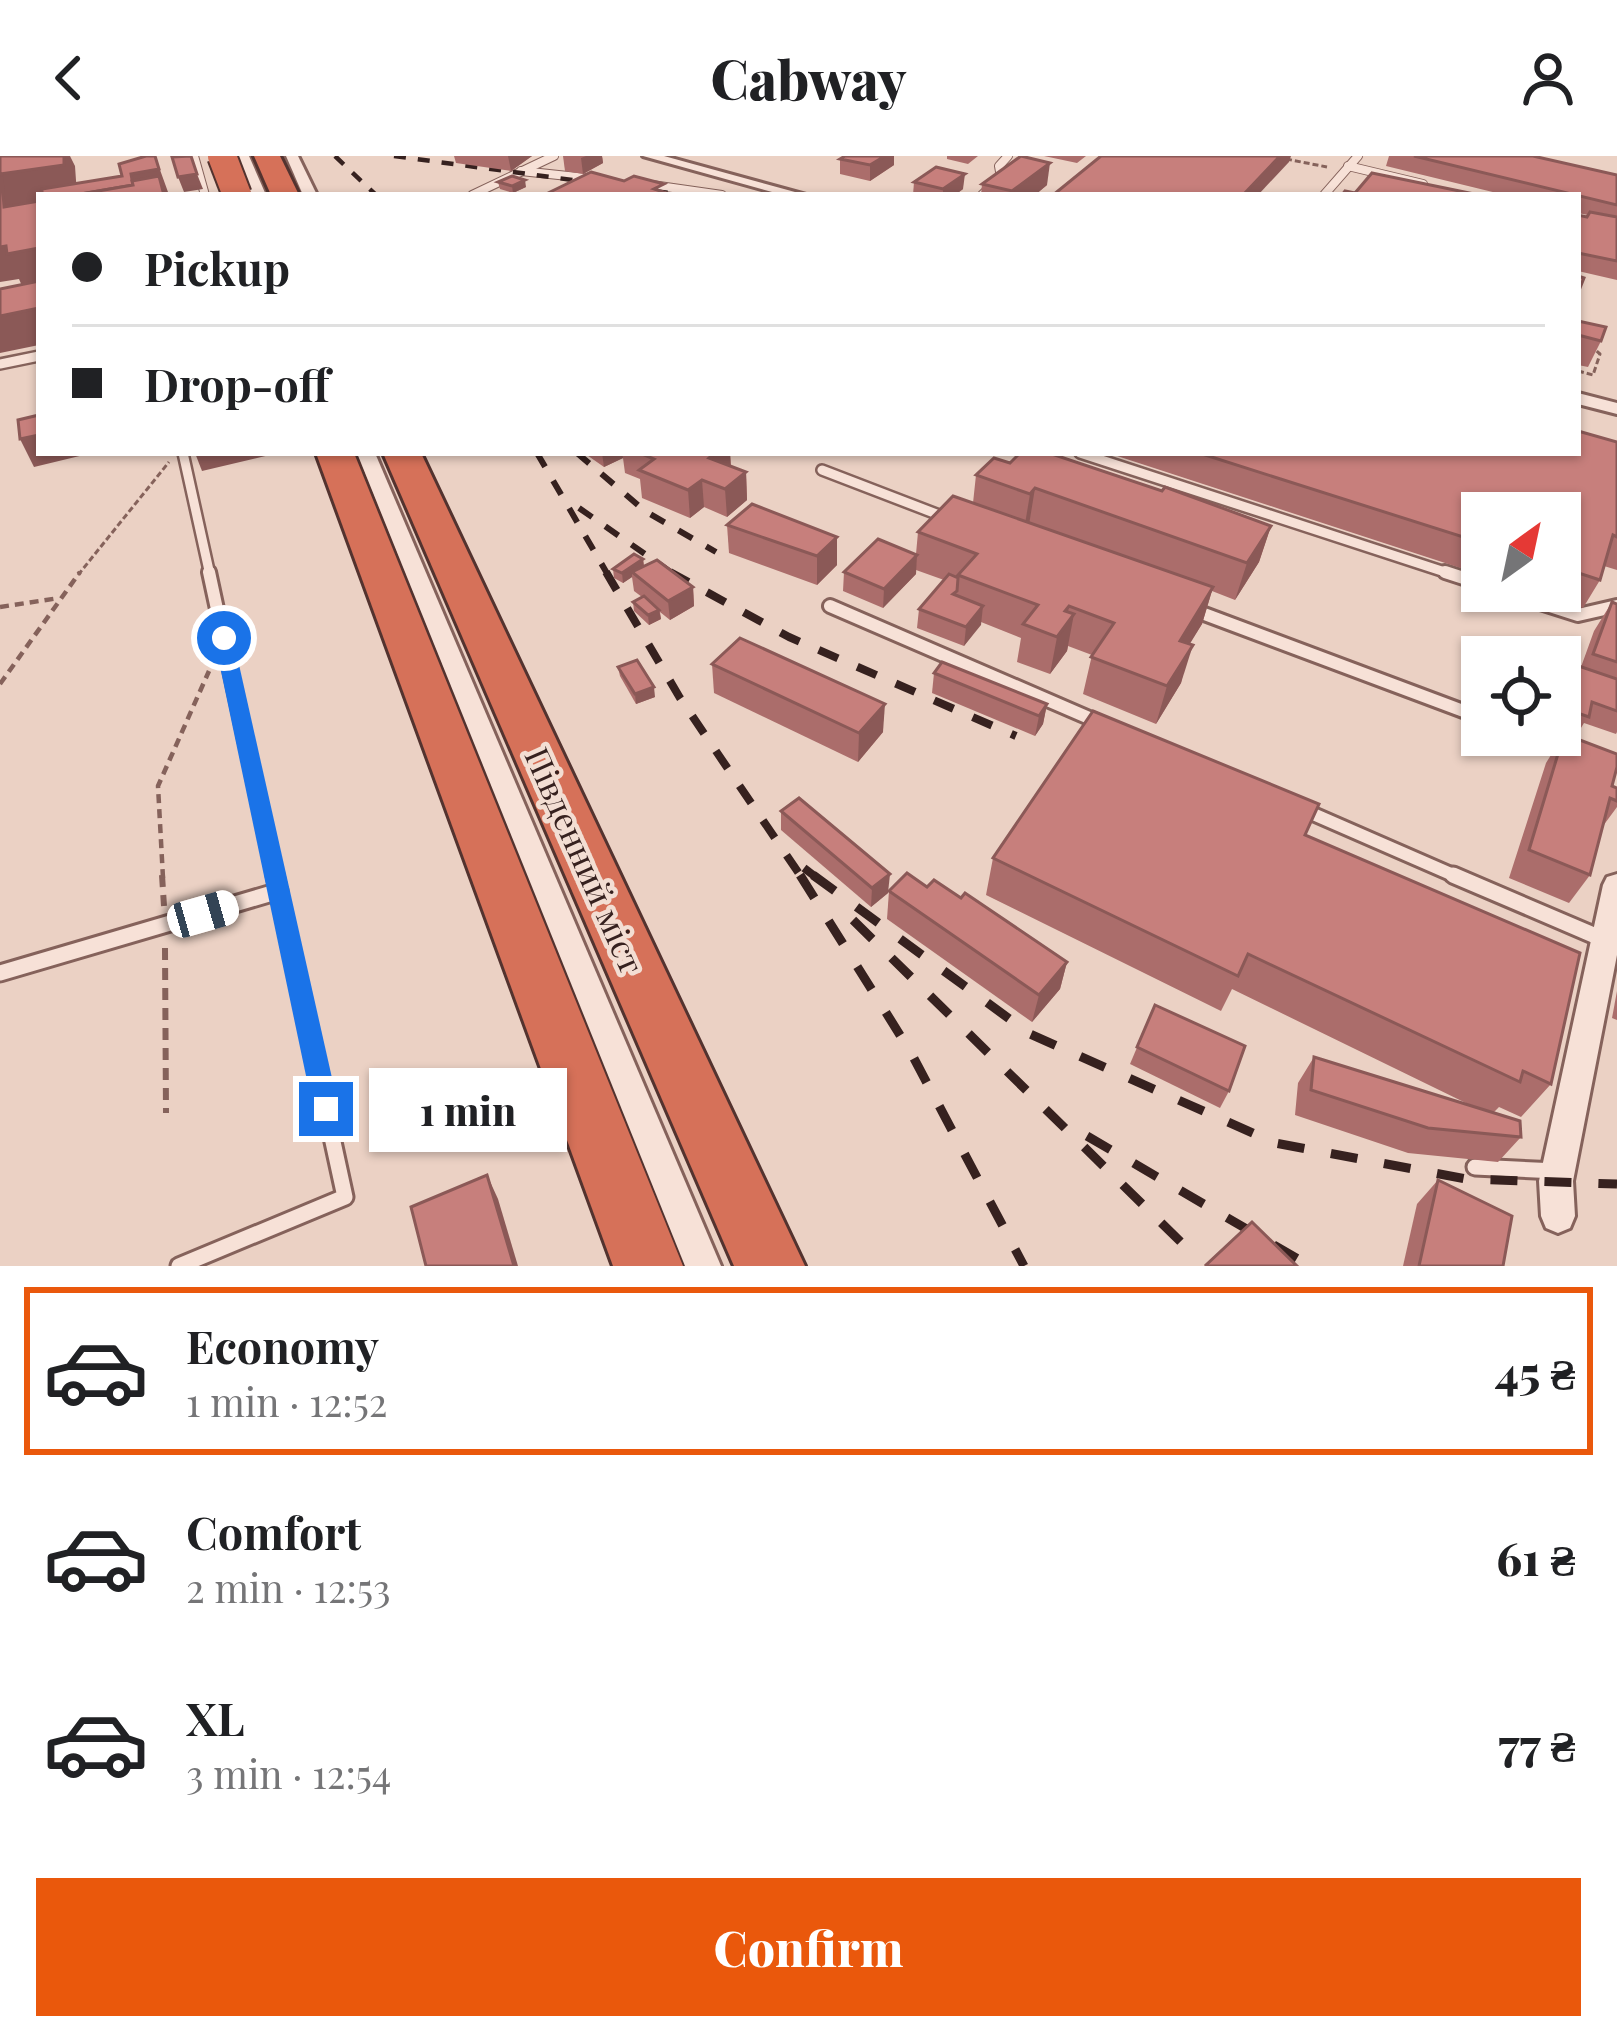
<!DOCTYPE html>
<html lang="en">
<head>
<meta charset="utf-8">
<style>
  :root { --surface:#fff; --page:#f2f2f2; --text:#202124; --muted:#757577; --line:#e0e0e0; --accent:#ea580c }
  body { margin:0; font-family:"Playfair Display",serif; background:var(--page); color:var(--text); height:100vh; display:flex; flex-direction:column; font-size:45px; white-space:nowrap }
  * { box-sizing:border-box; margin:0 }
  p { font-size:39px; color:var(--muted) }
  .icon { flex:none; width:66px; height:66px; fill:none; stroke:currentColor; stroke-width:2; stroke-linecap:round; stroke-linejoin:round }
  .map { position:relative; height:1110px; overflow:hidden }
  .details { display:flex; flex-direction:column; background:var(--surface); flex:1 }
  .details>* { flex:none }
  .guide { position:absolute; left:36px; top:36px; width:1545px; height:264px; border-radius:0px; box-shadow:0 3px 9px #0004; display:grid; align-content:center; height:264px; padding:0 36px; background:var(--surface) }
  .needle { width:78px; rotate:33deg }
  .fabs { position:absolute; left:1461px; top:336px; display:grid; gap:24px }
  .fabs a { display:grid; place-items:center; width:120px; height:120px; border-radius:0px; background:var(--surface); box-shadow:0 3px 9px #0004; font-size:60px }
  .end { position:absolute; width:54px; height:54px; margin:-27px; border:15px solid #1a73e8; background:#fff; box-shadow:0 0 0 6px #fff }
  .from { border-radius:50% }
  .bubble { position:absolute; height:84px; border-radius:0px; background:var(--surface); box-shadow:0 3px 9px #0004; font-size:39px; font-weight:800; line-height:84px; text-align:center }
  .car { position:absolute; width:36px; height:72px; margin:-36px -18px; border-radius:15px; box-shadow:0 0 9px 3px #0007; background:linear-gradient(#fff 24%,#345 0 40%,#fff 0 76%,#345 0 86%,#fff 0) }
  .guide b { display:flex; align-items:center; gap:42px; height:114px; font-size:45px }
  .guide b+b { border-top:3px solid var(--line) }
  .guide i { width:30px; height:30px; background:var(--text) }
  ul { padding:21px 0 0; list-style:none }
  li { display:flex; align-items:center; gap:36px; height:168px; margin:0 24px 18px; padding:0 12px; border:6px solid transparent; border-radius:0px }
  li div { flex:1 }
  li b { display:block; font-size:45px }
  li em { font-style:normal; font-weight:800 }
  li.current { border-color:var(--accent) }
  li>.icon { width:108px; height:108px; stroke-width:1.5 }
  .cta { display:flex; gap:24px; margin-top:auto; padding:24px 36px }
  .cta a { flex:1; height:138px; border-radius:0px; background:var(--accent); color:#fff; font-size:48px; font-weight:800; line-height:138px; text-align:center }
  header { display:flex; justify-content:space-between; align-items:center; height:156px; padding:0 36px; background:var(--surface); font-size:54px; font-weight:800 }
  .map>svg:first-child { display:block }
</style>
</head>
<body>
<header><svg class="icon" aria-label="back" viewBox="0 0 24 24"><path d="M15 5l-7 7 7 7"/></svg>Cabway<svg class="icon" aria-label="person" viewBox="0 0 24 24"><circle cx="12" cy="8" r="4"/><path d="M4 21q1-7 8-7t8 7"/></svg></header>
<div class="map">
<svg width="1617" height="1110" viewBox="0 0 1617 1110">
  <rect width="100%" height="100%" fill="#ebd1c4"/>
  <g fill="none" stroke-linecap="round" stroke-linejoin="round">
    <g stroke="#85625b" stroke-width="10">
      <g id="lane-far3">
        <polyline points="194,0 205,39"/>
        <polyline points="1348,10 1423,28"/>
        <polyline points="521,15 596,23"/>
        <polyline points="652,29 722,39"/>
        <polyline points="472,39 554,0"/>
        <polyline points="982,39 1001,21 999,10 1008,0"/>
        <polyline points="1324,39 1358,0"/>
      </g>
    </g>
    <g stroke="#85625b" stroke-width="14">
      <g id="lane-far2">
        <polyline points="0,208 39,200"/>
        <polyline points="183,297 210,419"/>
        <polyline points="1080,297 1454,419"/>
        <polyline points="822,314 947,362"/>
      </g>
    </g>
    <g stroke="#85625b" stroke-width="18">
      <g id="lane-far1">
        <polyline points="209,416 275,722"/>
        <polyline points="1445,416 1482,428"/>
        <polyline points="1503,435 1578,459 1617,450"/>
        <polyline points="830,450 1103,568"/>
        <polyline points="1191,453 1482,562"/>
        <polyline points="1529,579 1571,594"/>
        <polyline points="1304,654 1460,722"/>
      </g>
    </g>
    <g stroke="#85625b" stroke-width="21">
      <g id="lane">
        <polyline points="1453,719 1605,784"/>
        <polyline points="0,817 279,735"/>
        <polyline points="1475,1011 1557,1015"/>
        <polyline points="179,1110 345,1041 275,719"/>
      </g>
    </g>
    <g stroke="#85625b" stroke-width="6">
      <g id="street">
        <polygon points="237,0 249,0 266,39 252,39"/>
        <polygon points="286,0 298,0 317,39 303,39"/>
        <polygon points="643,0 664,0 806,39 783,39"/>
        <polygon points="1578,237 1617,247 1617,258 1578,248"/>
        <polygon points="357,297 375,297 721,1110 685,1110"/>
        <polygon points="1617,718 1617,799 1573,1025 1575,1060 1570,1072 1558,1077 1546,1072 1541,1060 1539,1025 1603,729 1607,721"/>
      </g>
    </g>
    <g stroke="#53332f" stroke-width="6">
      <g id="highway">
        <polygon points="254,0 280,0 299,39 271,39"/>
        <polygon points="316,297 354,297 683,1110 613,1110"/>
        <polygon points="383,297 421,297 805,1110 734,1110"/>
      </g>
    </g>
    <g stroke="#85625b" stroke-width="3" stroke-dasharray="6 3" stroke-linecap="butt">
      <polyline points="1286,3 1327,11"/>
      <polyline points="1578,215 1593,219 1600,198 1592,191"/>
      <polyline points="78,419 169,306"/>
    </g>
    <g stroke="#85625b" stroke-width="4.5" stroke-dasharray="9 6" stroke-linecap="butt">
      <polyline points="0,451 59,442"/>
      <polyline points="0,528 80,416"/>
      <polyline points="163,722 158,630 209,515"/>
    </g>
    <g stroke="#85625b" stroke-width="6" stroke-dasharray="12 8" stroke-linecap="butt">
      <polyline points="162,719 164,750"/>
      <polyline points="165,792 166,957"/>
    </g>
    <use href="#lane-far3" stroke="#f7e1d7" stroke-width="8"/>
    <use href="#lane-far2" stroke="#f7e1d7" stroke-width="9"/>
    <use href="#lane-far1" stroke="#f7e1d7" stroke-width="12"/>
    <use href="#lane" stroke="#f7e1d7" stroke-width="15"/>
    <use href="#street" fill="#f7e1d7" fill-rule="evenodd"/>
    <use href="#highway" fill="#d67159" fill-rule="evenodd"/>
    <g stroke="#36211f" stroke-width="4.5" stroke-dasharray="12 12" stroke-linecap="butt">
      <polyline points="335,0 376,39"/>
      <polyline points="394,0 684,39"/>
    </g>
    <g stroke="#36211f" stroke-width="6" stroke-dasharray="16 16" stroke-linecap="butt">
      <polyline points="537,297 608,419"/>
      <polyline points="577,297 645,355 716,396"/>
      <polyline points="579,352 675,419"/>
    </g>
    <g stroke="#36211f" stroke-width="8" stroke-dasharray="21 21" stroke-linecap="butt">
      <polyline points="606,416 680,542 802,722"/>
      <polyline points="670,416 789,481 1016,580"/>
      <polyline points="804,712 817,722"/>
    </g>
    <g stroke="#36211f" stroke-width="9" stroke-dasharray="27 27" stroke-linecap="butt">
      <polyline points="800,719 910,895 1024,1110"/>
      <polyline points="813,719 1030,878 1275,987 1466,1023 1617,1028"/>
      <polyline points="853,764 1189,1094"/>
      <polyline points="1087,980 1310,1110"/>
    </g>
    <g stroke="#53332f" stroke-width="32" stroke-linecap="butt">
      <polyline id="highway-bridge" points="222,0 237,39"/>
    </g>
    <use href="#highway-bridge" stroke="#d67159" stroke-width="28"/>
  </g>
  <g fill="#ab6d6b">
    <polygon points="454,0 532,0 511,15 456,7"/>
    <polygon points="563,0 602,0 603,7 583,18 565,15"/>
    <polygon points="845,0 894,0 894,9 870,25 840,18 840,3"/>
    <polygon points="947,0 978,0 968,8 947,3"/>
    <polygon points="1044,0 1086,0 1077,7"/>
    <polygon points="1389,0 1533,0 1617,19 1617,124 1578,115 1578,59 1587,61 1588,59 1578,57 1578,39 1505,39 1386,10"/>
    <polygon points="498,26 526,31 513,37 500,33"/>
    <polygon points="914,26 963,33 955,39 913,39"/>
    <polygon points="982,28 1047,29 1035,39 981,39"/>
    <polygon points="1578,165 1601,185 1588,211 1578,209"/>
    <polygon points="1617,286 1617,414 1604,410 1600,424 1583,452 1530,435 1560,435 1560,357 1482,357 1482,419 1108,297 1578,297"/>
    <polygon points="584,297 730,297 731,310 746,316 747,344 727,361 704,351 690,362 642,342 640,323 625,317 623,302 604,311"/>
    <polygon points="1010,307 1271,370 1259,406 1235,444 1212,435 1202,468 1189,488 1181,527 1156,568 1083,538 1092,499 1068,490 1067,495 1050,518 1017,506 1021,482 981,466 964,490 917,472 919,453 944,424 916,414 916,418 883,452 843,435 844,416 916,398 918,376 973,347 976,319"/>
    <polygon points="727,369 837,381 837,409 817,429 729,397"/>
    <polygon points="643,403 644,410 693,431 694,450 670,464 660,456 661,463 649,469 634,455 633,446 642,441 634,435 632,421 623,427 614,422 613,413"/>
    <polygon points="1612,446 1617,448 1617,576 1616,578 1584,567 1576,580 1560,574 1560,511 1564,505 1581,511 1594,475"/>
    <polygon points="712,508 883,576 858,606 714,537"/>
    <polygon points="618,511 655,541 636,548 620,520"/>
    <polygon points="934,517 1047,548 1043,568 1035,580 932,537"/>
    <polygon points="1564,578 1612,630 1617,632 1617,651 1603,670 1590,719 1569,747 1509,722 1546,607"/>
    <polygon points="781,655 888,737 871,751 781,674"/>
    <polygon points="1305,679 1551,928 1521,961 1499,951 1493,957 1521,981 1498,1006 1408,997 1295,959 1298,927 1314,901 1472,950 1232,833 1221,855 986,739 993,702"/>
    <polygon points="927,731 961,742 1067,806 1060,833 1032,866 887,763 889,735"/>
    <polygon points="1617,835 1617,864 1612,862"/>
    <polygon points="1155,849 1229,935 1220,952 1130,908"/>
    <polygon points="1438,1024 1503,1110 1403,1110 1417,1048"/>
  </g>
  <g fill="#8b5957">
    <polygon points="64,0 70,0 75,10 77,39 39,39 39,45 0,51 0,18"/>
    <polygon points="155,0 168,36 165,36 166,39 121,39 131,18"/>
    <polygon points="508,0 532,0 511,15"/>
    <polygon points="586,0 602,0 603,7 583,18 581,2"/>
    <polygon points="885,0 894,0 894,9 870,25 870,9"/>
    <polygon points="1280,0 1291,0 1289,6 1258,39 1243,39"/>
    <polygon points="1050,7 1047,29 1035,39 1011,39 1012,35"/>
    <polygon points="197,18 203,33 184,36 178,21"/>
    <polygon points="965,18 963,33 955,39 943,39 943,33"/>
    <polygon points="525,24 526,31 513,37 512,30"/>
    <polygon points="6,90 39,92 39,127 22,130 19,123 0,126 0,91"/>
    <polygon points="39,152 39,189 0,197 0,160"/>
    <polygon points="39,279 39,297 92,297 34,311 20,283"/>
    <polygon points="195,297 278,297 202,315"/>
    <polygon points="602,297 622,297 623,302 604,311"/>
    <polygon points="715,297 730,297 731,314 711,329 709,302"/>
    <polygon points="746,316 747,344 727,361 725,333"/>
    <polygon points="702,324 704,351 690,362 688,334"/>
    <polygon points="1035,332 1029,369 1024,374 1030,338"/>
    <polygon points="1271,370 1259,406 1235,444 1247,407"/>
    <polygon points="837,381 837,409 817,429 817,400"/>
    <polygon points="917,399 916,418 883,452 884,433"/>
    <polygon points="643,403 644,412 632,416 632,421 623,427 622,417"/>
    <polygon points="693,431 694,450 670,464 668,445"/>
    <polygon points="1213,431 1202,468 1169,522 1180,485"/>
    <polygon points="983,450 981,469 964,490 966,471"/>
    <polygon points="1069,450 1065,471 1074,458 1067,495 1050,518 1057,481 1065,455"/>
    <polygon points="659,454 661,463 649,469 648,459"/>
    <polygon points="1193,489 1181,527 1156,568 1167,530"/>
    <polygon points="654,531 655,541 636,548 635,538"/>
    <polygon points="885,548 883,576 858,606 859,577"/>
    <polygon points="1047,548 1043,568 1035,580 1039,560"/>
    <polygon points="890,718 888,737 871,751 872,732"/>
    <polygon points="1067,806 1060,833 1032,866 1039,839"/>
    <polygon points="487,1019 498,1043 518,1110 514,1110"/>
  </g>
  <g fill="#c77f7c" stroke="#8b5957" stroke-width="3">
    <polygon points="0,0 64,0 64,9 0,18"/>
    <polygon points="146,0 155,0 159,13 131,18 133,29 75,39 42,39 42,33 122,20 119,8"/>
    <polygon points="191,0 197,18 178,21 172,1"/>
    <polygon points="845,0 885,0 870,9 840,3"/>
    <polygon points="1021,0 1050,7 1012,35 982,28"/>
    <polygon points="1101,0 1280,0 1243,39 1053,39"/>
    <polygon points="1414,0 1533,0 1617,19 1617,49"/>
    <polygon points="936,11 965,18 943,33 914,26"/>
    <polygon points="591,16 624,25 634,20 664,28 654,33 664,36 658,39 546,38"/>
    <polygon points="1372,17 1479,39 1342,39 1345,35 1355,37"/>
    <polygon points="159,20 164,39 75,39 133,29 132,25"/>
    <polygon points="512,20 525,24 512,30 498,26"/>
    <polygon points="2,22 4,51 39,45 39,92 7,98 6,90 0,91 0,23"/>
    <polygon points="1590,56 1617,61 1617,105 1578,97 1578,59 1587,61"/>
    <polygon points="1578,120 1584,122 1578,137"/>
    <polygon points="39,125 39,152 0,160 0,133"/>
    <polygon points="1578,165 1606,171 1601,185 1578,179"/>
    <polygon points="39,259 39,279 20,283 18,264"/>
    <polygon points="1578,275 1617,286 1617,381 1613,379 1600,424 1560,411 1560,357 1482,357 1482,387 1199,297 1578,297"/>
    <polygon points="640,297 715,297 709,302 746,316 725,333 702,324 688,334 639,314 654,303"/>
    <polygon points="1020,297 1049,297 1162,335 1165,331 1271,370 1247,407 1035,332 1030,338 976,319 994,302 1010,307"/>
    <polygon points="953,340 1213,431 1180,485 1193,489 1167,530 1091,501 1114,467 1069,450 1065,455 1074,458 1057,481 1023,468 1038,449 958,419 977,398 918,376"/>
    <polygon points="752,348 837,381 817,400 727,369"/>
    <polygon points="878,383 917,399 884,433 844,416"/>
    <polygon points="634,398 643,403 622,417 613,413"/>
    <polygon points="657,404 693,431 668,445 632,416"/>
    <polygon points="949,418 958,422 957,435 953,438 983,450 966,471 919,453"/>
    <polygon points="644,440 659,454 648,459 633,446"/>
    <polygon points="1612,446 1617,448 1617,506 1593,498"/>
    <polygon points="740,482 885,548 859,577 712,508"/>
    <polygon points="637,504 654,531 635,538 618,511"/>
    <polygon points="1564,505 1617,523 1617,555 1592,546 1589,561 1560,551 1560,518"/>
    <polygon points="942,506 1047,548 1039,560 934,517"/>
    <polygon points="1093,555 1319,648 1305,679 1580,797 1551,928 1523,915 1520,926 1248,798 1238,820 993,702"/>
    <polygon points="1564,578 1617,598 1617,611 1612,630 1617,632 1617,645 1610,642 1590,719 1529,694"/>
    <polygon points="799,642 890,718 872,732 781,655"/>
    <polygon points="907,717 927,731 934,724 961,742 965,737 1067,806 1039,839 889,735"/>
    <polygon points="1155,849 1245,890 1229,935 1137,891"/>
    <polygon points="1314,901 1520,965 1521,981 1428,972 1311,934"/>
    <polygon points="487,1019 514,1110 426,1110 411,1051"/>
    <polygon points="1438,1024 1512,1060 1503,1110 1419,1110"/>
    <polygon points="1252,1066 1297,1110 1207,1110 1206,1109"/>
  </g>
  <polygon fill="#1a73e8" points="224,476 233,482 339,953 336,962 326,966 317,962 313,953 214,482"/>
  <g text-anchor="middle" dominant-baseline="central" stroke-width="9" stroke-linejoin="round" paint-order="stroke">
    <g font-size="33" fill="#36211f" stroke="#f3ded3">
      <text transform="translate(586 704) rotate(66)">Південний міст</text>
    </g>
  </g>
</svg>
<div class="fabs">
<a><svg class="needle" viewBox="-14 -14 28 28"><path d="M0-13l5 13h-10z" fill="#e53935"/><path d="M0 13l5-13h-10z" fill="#757577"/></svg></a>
<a><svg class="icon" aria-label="locate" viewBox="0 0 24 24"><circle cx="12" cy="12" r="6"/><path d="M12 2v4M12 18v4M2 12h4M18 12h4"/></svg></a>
</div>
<i class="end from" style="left:224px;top:482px"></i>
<i class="end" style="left:326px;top:953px"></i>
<div class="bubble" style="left:369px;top:912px;width:198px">1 min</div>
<i class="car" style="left:203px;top:758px;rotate:74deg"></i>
<div class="guide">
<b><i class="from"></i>Pickup</b>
<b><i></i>Drop-off</b>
</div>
</div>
<section class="details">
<ul>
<li class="current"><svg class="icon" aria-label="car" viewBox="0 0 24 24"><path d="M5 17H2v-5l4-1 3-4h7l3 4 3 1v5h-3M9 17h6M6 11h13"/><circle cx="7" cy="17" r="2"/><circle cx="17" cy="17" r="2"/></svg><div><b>Economy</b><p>1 min · 12:52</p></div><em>45 ₴</em></li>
<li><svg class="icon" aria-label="car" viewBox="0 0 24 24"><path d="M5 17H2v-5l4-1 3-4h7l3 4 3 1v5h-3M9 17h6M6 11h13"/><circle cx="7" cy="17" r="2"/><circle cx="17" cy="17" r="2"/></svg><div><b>Comfort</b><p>2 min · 12:53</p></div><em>61 ₴</em></li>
<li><svg class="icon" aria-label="car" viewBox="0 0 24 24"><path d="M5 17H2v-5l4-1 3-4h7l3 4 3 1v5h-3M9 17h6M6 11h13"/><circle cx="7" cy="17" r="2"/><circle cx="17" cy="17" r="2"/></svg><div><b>XL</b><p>3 min · 12:54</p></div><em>77 ₴</em></li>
</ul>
<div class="cta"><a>Confirm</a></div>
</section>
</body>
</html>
